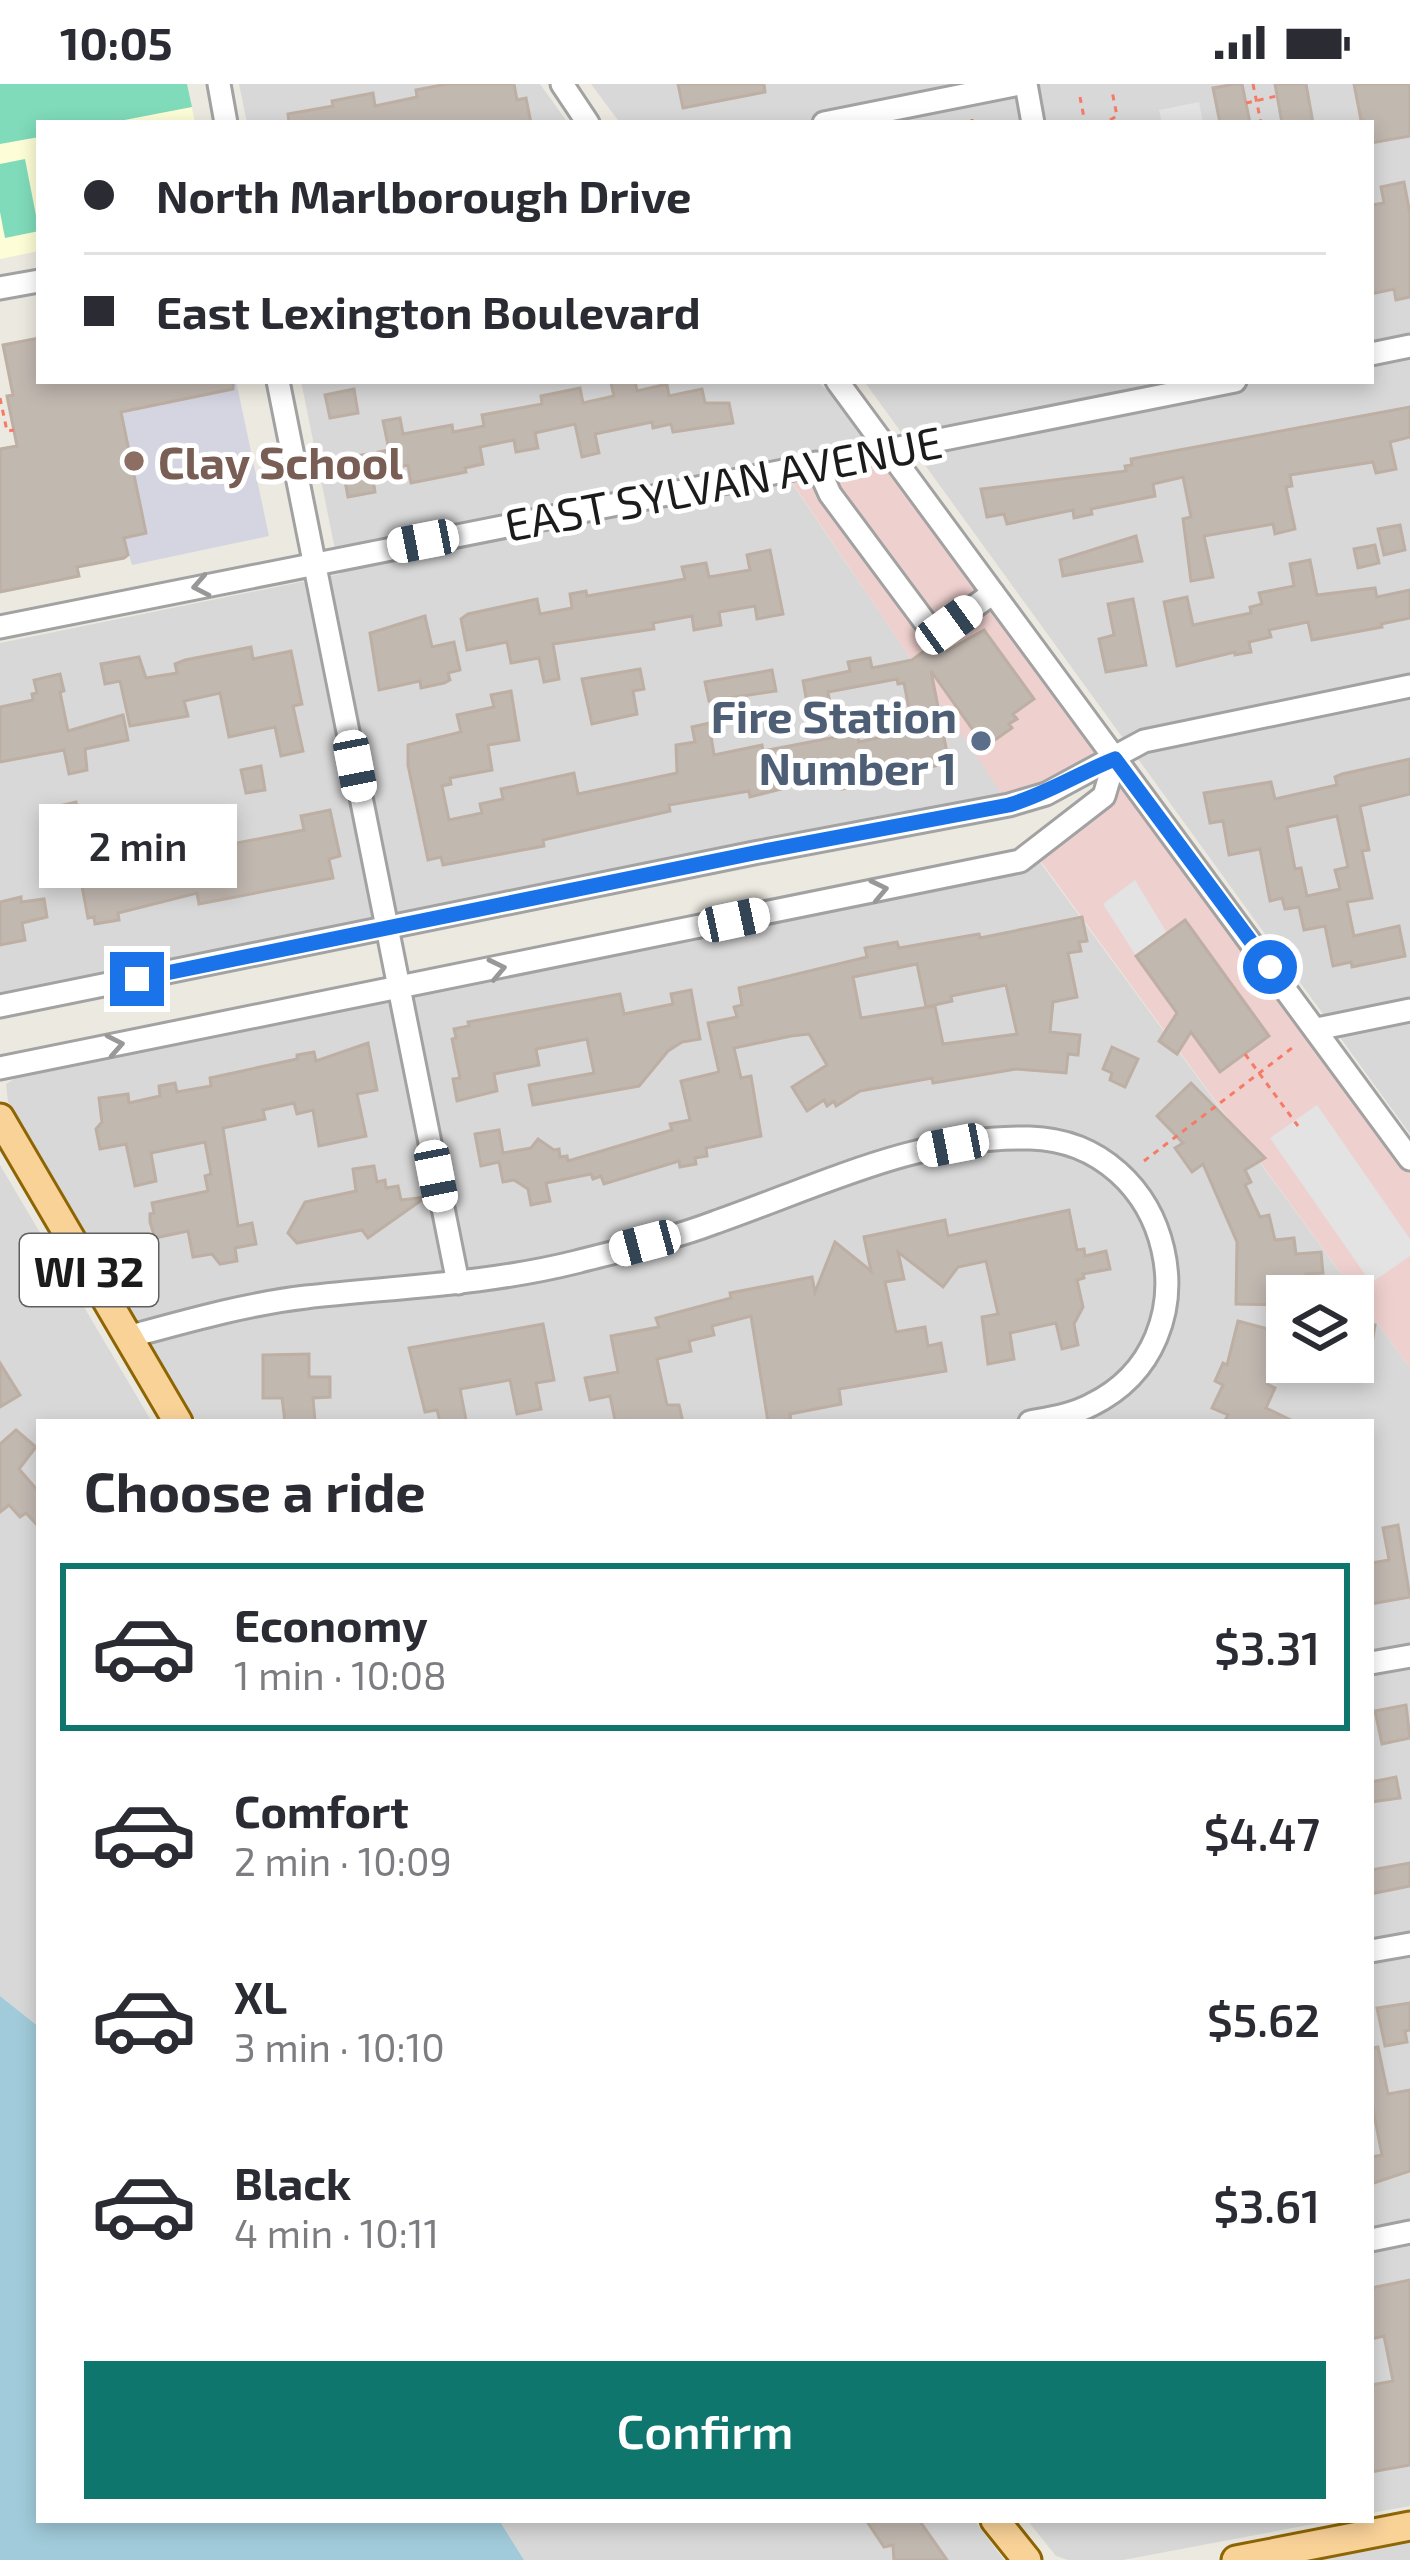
<!DOCTYPE html>
<html lang="en">
<head>
<meta charset="utf-8">
<style>
  :root { --surface:#fff; --page:#f7f7f7; --text:#2b2b33; --muted:#7c7c81; --line:#e1e1e2; --accent:#0f766e }
  body { margin:0; font-family:"Exo 2",sans-serif; background:var(--page); color:var(--text); height:100vh; display:flex; flex-direction:column; font-size:45px; white-space:nowrap }
  * { box-sizing:border-box; margin:0 }
  p { font-size:39px; color:var(--muted) }
  .icon { flex:none; width:66px; height:66px; fill:none; stroke:currentColor; stroke-width:2; stroke-linecap:round; stroke-linejoin:round }
  .map { position:relative; flex:1; overflow:hidden }
  .drawer { position:absolute; left:36px; top:1335px; width:1338px; height:1104px; display:flex; flex-direction:column; background:var(--surface); border-radius:0px; box-shadow:0 6px 18px #0003 }
  .drawer>* { flex:none }
  .top-card { position:absolute; left:36px; top:36px; width:1338px; height:264px; border-radius:0px; box-shadow:0 6px 18px #0003; display:grid; align-content:center; height:264px; padding:0 48px; background:var(--surface) }
  .buttons { position:absolute; left:1266px; top:1191px; display:grid; gap:24px }
  .buttons a { display:grid; place-items:center; width:108px; height:108px; border-radius:0px; background:var(--surface); box-shadow:0 6px 18px #0003; font-size:60px }
  .end { position:absolute; width:54px; height:54px; margin:-27px; border:15px solid #1a73e8; background:#fff; box-shadow:0 0 0 6px #fff }
  .from { border-radius:50% }
  .bubble { position:absolute; height:84px; border-radius:0px; background:var(--surface); box-shadow:0 6px 18px #0003; font-size:39px; font-weight:600; line-height:84px; text-align:center }
  .car { position:absolute; width:36px; height:72px; margin:-36px -18px; border-radius:15px; box-shadow:0 0 9px 3px #0007; background:linear-gradient(#fff 24%,#345 0 40%,#fff 0 76%,#345 0 86%,#fff 0) }
  .top-card b { display:flex; align-items:center; gap:42px; height:114px; font-size:45px }
  .top-card b+b { border-top:3px solid var(--line) }
  .top-card i { width:30px; height:30px; background:var(--text) }
  ul { padding:0; list-style:none }
  li { display:flex; align-items:center; gap:36px; height:168px; margin:0 24px 18px; padding:0 24px; border:6px solid transparent; border-radius:0px }
  li div { flex:1 }
  li b { display:block; font-size:45px }
  li em { font-style:normal; font-weight:600 }
  li.selected { border-color:var(--accent) }
  li>.icon { width:108px; height:108px; stroke-width:1.5 }
  h2 { padding:0 48px; font-size:54px; line-height:144px }
  .action { display:flex; gap:24px; margin-top:auto; padding:24px 48px }
  .action a { flex:1; height:138px; border-radius:0px; background:var(--accent); color:#fff; font-size:48px; font-weight:600; line-height:138px; text-align:center }
  .status { display:flex; justify-content:space-between; align-items:center; height:84px; padding:0 60px; background:var(--surface); direction:ltr }
  .status svg { height:33px; fill:currentColor }
  .map>svg:first-child { display:block }
</style>
</head>
<body>
<div class="status"><b>10:05</b><svg viewBox="0 0 49 12"><path d="M0 12V9h3v3zM5 12V6h3v6zM10 12V3h3v9zM15 12V0h3v12zM26 1h20v11H26zM47 4h2v5h-2z"/></svg></div>
<div class="map">
<svg width="1410" height="2476" viewBox="0 0 1410 2476">
  <rect width="100%" height="100%" fill="#ece9e0"/>
  <g fill="#d9d8d8" fill-rule="evenodd">
    <polygon points="239,0 540,0 568,39 247,39"/>
    <polygon points="591,0 1410,0 1410,1050 864,297 1371,297 1371,39 620,39"/>
    <polygon points="301,297 817,297 890,366 783,386 1002,709 0,909 0,559 340,490"/>
    <path d="M1040,778L1410,1284V2422L1371,2429V1338H197L8,1018L6,1000L19,992ZM1287,1212H1353V1278H1287Z"/>
    <polygon points="0,1081 152,1338 39,1338 39,1943 0,1912"/>
    <polygon points="499,2436 974,2436 1004,2476 524,2476"/>
    <polygon points="1027,2436 1335,2436 1123,2476 1068,2476 1056,2472"/>
    <polygon points="1410,2442 1410,2476 1233,2476"/>
  </g>
  <polygon fill="#eed1cf" points="890,366 1410,1075 1410,1284 1034,768 1104,712 1115,676 1009,721 783,385"/>
  <polygon fill="#fdfed7" points="0,0 187,0 195,39 39,39 39,167 0,175"/>
  <g fill="#7fdbba">
    <polygon points="0,0 187,0 192,23 109,39 39,39 39,53 0,60"/>
    <polygon points="25,75 39,147 5,154 0,128 0,80"/>
  </g>
  <g fill="#e3e3e3">
    <polygon points="1199,18 1203,39 1162,39 1159,26"/>
    <polygon points="1135,796 1167,849 1136,872 1103,820"/>
    <polygon points="1317,1021 1410,1155 1410,1172 1371,1199 1270,1054"/>
  </g>
  <polygon fill="#d5d5e2" points="213,297 236,297 269,452 132,481 124,454 146,449 117,310"/>
  <polygon fill="#a1cbda" points="0,1912 39,1943 39,2436 499,2436 524,2476 0,2476"/>
  <g fill="#c1b8b0" stroke="#bdafa3" stroke-width="3" fill-rule="evenodd">
    <polygon points="447,0 514,0 517,16 526,14 531,39 289,39 288,30 333,22 332,17 373,9 375,22 417,13 416,6"/>
    <polygon points="678,0 764,0 765,8 683,24"/>
    <polygon points="1235,0 1242,0 1250,39 1220,39 1213,4"/>
    <polygon points="1275,0 1306,0 1313,39 1282,39"/>
    <polygon points="1354,0 1410,0 1410,52 1371,59 1371,39 1361,36"/>
    <polygon points="1404,98 1410,130 1410,213 1396,216 1394,205 1371,210 1371,121 1384,119 1381,103"/>
    <polygon points="39,254 39,297 233,297 233,305 121,328 146,449 124,454 128,471 124,474 77,483 79,492 0,508 0,365 17,362 7,312 13,311 3,261"/>
    <polygon points="621,297 635,297 637,307 667,300 669,312 702,305 705,319 729,319 733,339 673,348 671,340 653,344 652,338 595,350 599,369 582,373 575,340 535,349 538,364 516,368 514,356 480,363 483,380 465,384 466,388 411,399 408,381 372,389 375,408 348,413 341,375 389,366 383,337 400,334 403,350 452,341 453,348 484,342 482,331 542,320 541,312 580,304 583,319 614,312 611,299"/>
    <polygon points="354,305 358,329 330,334 325,311"/>
    <polygon points="1410,323 1410,353 1390,358 1396,385 1376,389 1373,378 1290,391 1292,402 1286,403 1295,445 1275,450 1273,440 1204,452 1213,493 1191,497 1183,435 1191,433 1183,393 1153,400 1155,412 1091,425 1092,430 1074,434 1073,426 1007,440 1004,430 987,433 981,405 1126,387 1125,382 1132,381 1131,375"/>
    <polygon points="1400,441 1405,466 1384,471 1378,445"/>
    <polygon points="1136,452 1142,477 1063,492 1060,476"/>
    <polygon points="1375,461 1379,479 1358,484 1354,465"/>
    <polygon points="770,466 783,530 757,535 755,522 719,528 721,541 694,546 692,532 653,539 654,545 553,560 559,595 544,598 539,574 511,579 507,558 467,566 461,535 468,530 537,515 540,530 572,524 570,510 586,507 587,512 685,495 682,483 706,479 709,493 750,486 747,471"/>
    <polygon points="1310,476 1317,511 1375,504 1377,513 1410,506 1410,534 1381,540 1382,543 1312,556 1308,538 1269,546 1271,553 1249,558 1251,568 1235,571 1235,568 1177,582 1164,518 1187,513 1193,541 1251,529 1250,523 1262,520 1259,509 1294,502 1290,480"/>
    <polygon points="1133,515 1146,581 1106,588 1099,555 1114,551 1108,520"/>
    <polygon points="425,532 432,563 454,558 460,586 448,589 450,596 444,599 421,604 420,597 379,606 370,549"/>
    <polygon points="984,546 1034,615 1013,630 1017,635 1009,640 1012,644 985,663 931,587 949,679 920,685 919,679 865,690 867,700 842,705 839,690 750,713 749,707 669,721 670,727 543,756 544,762 443,781 441,773 428,776 408,681 408,661 461,648 457,631 494,623 491,611 511,607 519,656 488,661 492,686 450,694 451,700 442,702 449,736 482,729 480,720 503,715 501,705 574,689 578,710 677,689 676,661 695,658 692,643 709,639 714,671 762,661 763,667 857,649 859,658 913,646 904,599 898,600 897,595 828,608 829,614 807,619 803,597 850,587 848,578 870,574 872,584 912,576 939,556 947,567"/>
    <polygon points="251,563 253,575 291,567 302,620 293,622 303,667 281,672 275,643 229,653 220,609 184,617 188,632 130,642 120,597 105,600 101,580 139,573 146,594 177,589 175,580 185,576"/>
    <polygon points="640,585 644,605 633,607 637,630 592,640 582,595"/>
    <polygon points="772,586 776,607 709,617 705,598"/>
    <polygon points="60,590 64,607 60,608 68,647 123,631 128,656 85,665 87,686 69,690 64,666 0,678 0,623 33,616 32,610 37,609 34,596"/>
    <path d="M1410,675V710L1360,722L1369,766L1362,767L1372,814L1347,818L1354,852L1399,842L1405,872L1352,883L1351,878L1333,882L1325,842L1304,846L1299,823L1285,825L1282,814L1270,817L1260,765L1229,771L1223,737L1210,739L1204,709L1271,698L1275,715L1337,701L1335,693L1342,690ZM1337,732L1348,783L1335,786L1340,805L1307,812L1301,784L1295,785L1287,743Z"/>
    <polygon points="261,682 265,706 246,709 241,686"/>
    <polygon points="76,718 81,741 59,746 55,723"/>
    <polygon points="330,726 340,772 329,775 333,794 199,820 197,809 118,829 119,836 95,840 94,833 88,834 82,802 87,794 83,778 107,773 112,802 143,796 139,775 200,761 201,766 304,746 301,732"/>
    <polygon points="21,813 21,818 44,815 47,833 22,839 25,856 0,861 0,818"/>
    <path d="M1082,833L1087,857L1079,858L1081,867L1068,869L1077,913L1053,918L1050,948L1080,951L1078,971L1068,970L1066,989L1016,985L933,999L932,994L860,1007L836,1022L834,1017L827,1022L824,1016L807,1027L792,1003L827,981L809,950L791,952L734,964L741,994L751,992L761,1052L706,1064L707,1072L695,1074L696,1080L680,1083L679,1077L604,1100L601,1092L593,1095L591,1090L546,1099L550,1117L531,1121L528,1105L514,1096L503,1098L499,1078L481,1082L475,1050L499,1046L503,1069L531,1064L538,1055L554,1066L559,1065L560,1073L567,1072L568,1077L672,1046L670,1040L690,1036L681,997L719,988L708,939L737,933L734,923L742,921L739,904L867,873L865,864L897,858L899,864L979,850L980,854ZM917,880L926,923L952,917L951,912L1006,901L1017,950L943,960L935,922L861,934L853,893Z"/>
    <polygon points="1185,836 1269,952 1220,988 1191,948 1177,970 1159,957 1177,929 1136,872"/>
    <polygon points="691,906 700,955 682,958 668,967 639,1002 533,1021 529,1001 594,989 587,955 536,965 539,981 494,990 497,1007 457,1017 453,995 460,994 452,955 456,954 454,945 469,942 468,938 620,910 624,930 673,920 671,910"/>
    <polygon points="368,959 377,1006 357,1010 366,1052 319,1062 313,1026 297,1030 294,1019 263,1026 265,1035 223,1044 238,1142 252,1139 256,1160 235,1164 237,1177 220,1180 212,1170 193,1173 188,1147 155,1154 150,1138 150,1130 154,1129 152,1119 208,1107 205,1092 211,1090 205,1058 151,1069 156,1097 135,1102 126,1060 100,1065 96,1045 102,1038 99,1014 128,1010 129,1019 160,1012 159,1002 175,999 177,1008 211,1002 210,994 297,975 297,971 314,968 316,977"/>
    <polygon points="1112,963 1138,975 1125,1003 1110,996 1112,989 1103,985"/>
    <polygon points="1191,999 1265,1074 1245,1086 1251,1098 1245,1101 1260,1133 1269,1131 1275,1156 1294,1154 1296,1170 1321,1168 1323,1189 1306,1190 1305,1212 1287,1212 1287,1221 1236,1220 1237,1158 1203,1080 1192,1088 1175,1064 1183,1059 1157,1032"/>
    <polygon points="374,1082 377,1098 385,1096 386,1104 398,1102 401,1116 426,1113 368,1154 362,1146 297,1159 288,1149 305,1118 356,1107 353,1085"/>
    <polygon points="1069,1126 1077,1166 1084,1165 1085,1172 1106,1167 1110,1185 1083,1190 1084,1194 1077,1196 1083,1223 1074,1240 1078,1261 1062,1265 1056,1239 1010,1249 1014,1275 988,1280 982,1233 998,1230 986,1177 958,1183 943,1203 898,1168 904,1195 885,1198 896,1248 925,1243 928,1262 941,1259 946,1287 839,1305 841,1320 790,1330 791,1338 768,1338 751,1232 712,1242 714,1251 689,1257 691,1267 657,1275 667,1321 679,1321 683,1338 615,1336 610,1312 590,1316 585,1294 618,1288 611,1252 659,1243 656,1234 731,1214 730,1209 812,1193 815,1208 835,1158 871,1187 864,1153 945,1136 948,1152"/>
    <polygon points="1238,1237 1279,1248 1267,1300 1275,1304 1266,1324 1295,1338 1224,1338 1228,1331 1212,1324 1223,1301 1215,1297 1223,1279 1227,1281"/>
    <polygon points="1356,1238 1375,1241 1372,1259 1353,1257"/>
    <polygon points="543,1240 554,1296 536,1299 541,1325 517,1330 510,1296 460,1305 466,1336 440,1338 437,1326 425,1328 409,1264"/>
    <polygon points="309,1270 309,1293 330,1293 330,1313 313,1314 315,1338 285,1338 282,1314 263,1314 263,1271"/>
    <polygon points="0,1279 20,1311 0,1323"/>
    <polygon points="16,1346 36,1363 19,1385 39,1408 39,1443 26,1429 20,1433 9,1421 0,1428 0,1360"/>
    <polygon points="1398,1441 1410,1513 1371,1520 1371,1479 1389,1476 1383,1444"/>
    <polygon points="1406,1621 1410,1654 1382,1660 1375,1627"/>
    <polygon points="1396,1693 1400,1714 1371,1718 1371,1698"/>
    <polygon points="1410,1779 1410,1802 1371,1810 1371,1786"/>
    <polygon points="1410,1919 1410,1946 1405,1947 1407,1958 1385,1962 1377,1924"/>
    <polygon points="1378,1963 1388,2010 1410,2006 1410,2087 1371,2100 1371,2073 1382,2071 1371,2015 1371,1964"/>
    <polygon points="1410,2196 1410,2381 1371,2388 1371,2301 1393,2297 1384,2252 1371,2255 1371,2204"/>
    <polygon points="866,2436 919,2436 947,2476 894,2476 893,2461 884,2463"/>
  </g>
  <g fill="none" stroke-linecap="round" stroke-linejoin="round">
    <g stroke="#a2a2a2" stroke-width="27">
      <g id="minor">
        <polyline points="219,0 226,39"/>
        <polyline points="562,0 588,39"/>
        <polyline points="1026,0 1033,39"/>
        <polyline points="824,39 1019,0"/>
        <polyline points="0,204 39,197"/>
        <polyline points="1371,270 1410,262"/>
        <polyline points="278,297 458,1199"/>
        <polyline points="837,297 1410,1075"/>
        <polyline points="816,379 830,410 928,542 949,541 993,509"/>
        <polyline points="0,543 1235,297"/>
        <polyline points="0,922 754,769 1009,721 1046,710 1144,657 1410,602"/>
        <polyline points="1317,945 1410,926"/>
        <polyline points="0,984 1020,777 1104,712 1115,675"/>
        <path d="M128,1253C187,1237 246,1220 306,1213C396,1203 488,1200 576,1178C623,1166 671,1155 716,1138C819,1102 919,1051 1030,1054C1174,1058 1220,1258 1091,1321C1072,1331 1051,1334 1030,1338"/>
        <polyline points="1371,1579 1410,1572"/>
        <polyline points="1371,1867 1410,1860"/>
        <polyline points="1371,2156 1410,2148"/>
      </g>
    </g>
    <g stroke="#8e6503" stroke-width="33">
      <g id="major">
        <polyline points="0,1034 178,1338"/>
        <polyline points="995,2436 1027,2476"/>
        <polyline points="1236,2476 1410,2442"/>
      </g>
    </g>
    <g stroke="#f67b67" stroke-width="3" stroke-dasharray="6 6" stroke-linecap="butt">
      <polyline points="1253,0 1261,39"/>
      <polyline points="1080,13 1085,39"/>
      <polyline points="1246,19 1277,12"/>
      <polyline points="972,35 972,39"/>
      <polyline points="1110,36 1117,32 1112,7"/>
      <polyline points="0,314 7,347 14,346"/>
      <polyline points="1245,970 1298,1042"/>
      <polyline points="1144,1077 1296,961"/>
    </g>
    <use href="#minor" stroke="#fff" stroke-width="21"/>
    <use href="#major" stroke="#f9d298" stroke-width="27"/>
  </g>
  <defs><path id="oneway-chevron" d="M-2-3.5L2.5 0L-2 3.5" fill="none" stroke-width="1.6" stroke-linecap="round" stroke-linejoin="round" transform="scale(3)"/></defs>
  <g stroke="#989898">
    <use href="#oneway-chevron" transform="translate(201 502) rotate(169)"/>
    <use href="#oneway-chevron" transform="translate(879 806) rotate(-12)"/>
    <use href="#oneway-chevron" transform="translate(497 885) rotate(-12)"/>
    <use href="#oneway-chevron" transform="translate(115 961) rotate(-11)"/>
  </g>
  <g fill="none" stroke-linecap="round" stroke-linejoin="round">
    <path stroke="#1a73e8" stroke-width="15" d="M137,895L754,769L1009,721C1047,710 1079,689 1115,675L1270,883"/>
  </g>
  <circle fill="#8d6e63" stroke="#fff" stroke-width="4.5" cx="134" cy="377" r="12"/>
  <circle fill="#5c6f8a" stroke="#fff" stroke-width="4.5" cx="981" cy="657" r="12"/>
  <g text-anchor="middle" dominant-baseline="central" stroke-width="10" stroke-linejoin="round" paint-order="stroke">
    <rect fill="#fff" stroke="#5f5f5f" stroke-width="3" x="20" y="1150" width="138" height="72" rx="9"/>
    <g font-size="42" font-weight="bold" fill="#1b1b1b">
      <text x="89" y="1186">WI 32</text>
    </g>
    <g font-size="45" font-weight="bold" fill="#785e54" stroke="#fff" text-anchor="start">
      <text x="158" y="377">Clay School</text>
    </g>
    <g font-size="45" fill="#1b1b1b" stroke="#fff">
      <text transform="translate(723 398) rotate(-11)">EAST SYLVAN AVENUE</text>
    </g>
    <g font-size="45" font-weight="bold" fill="#4e5e75" stroke="#fff" text-anchor="end">
      <text x="957" y="631">Fire Station<tspan x="957" dy="52">Number 1</tspan></text>
    </g>
  </g>
</svg>
<div class="buttons">
<a><svg class="icon" aria-label="layers" viewBox="0 0 24 24"><path d="M12 4l9 5-9 5-9-5zM3 14l9 5 9-5"/></svg></a>
</div>
<i class="end from" style="left:1270px;top:883px"></i>
<i class="end" style="left:137px;top:895px"></i>
<div class="bubble" style="left:39px;top:720px;width:198px">2 min</div>
<i class="car" style="left:423px;top:457px;rotate:259deg"></i>
<i class="car" style="left:949px;top:541px;rotate:54deg"></i>
<i class="car" style="left:355px;top:682px;rotate:169deg"></i>
<i class="car" style="left:734px;top:836px;rotate:78deg"></i>
<i class="car" style="left:953px;top:1061px;rotate:259deg"></i>
<i class="car" style="left:436px;top:1092px;rotate:169deg"></i>
<i class="car" style="left:645px;top:1159px;rotate:255deg"></i>
<div class="top-card">
<b><i class="from"></i>North Marlborough Drive</b>
<b><i></i>East Lexington Boulevard</b>
</div>
<section class="drawer">
<h2>Choose a ride</h2>
<ul>
<li class="selected"><svg class="icon" aria-label="car" viewBox="0 0 24 24"><path d="M5 17H2v-5l4-1 3-4h7l3 4 3 1v5h-3M9 17h6M6 11h13"/><circle cx="7" cy="17" r="2"/><circle cx="17" cy="17" r="2"/></svg><div><b>Economy</b><p>1 min · 10:08</p></div><em>$3.31</em></li>
<li><svg class="icon" aria-label="car" viewBox="0 0 24 24"><path d="M5 17H2v-5l4-1 3-4h7l3 4 3 1v5h-3M9 17h6M6 11h13"/><circle cx="7" cy="17" r="2"/><circle cx="17" cy="17" r="2"/></svg><div><b>Comfort</b><p>2 min · 10:09</p></div><em>$4.47</em></li>
<li><svg class="icon" aria-label="car" viewBox="0 0 24 24"><path d="M5 17H2v-5l4-1 3-4h7l3 4 3 1v5h-3M9 17h6M6 11h13"/><circle cx="7" cy="17" r="2"/><circle cx="17" cy="17" r="2"/></svg><div><b>XL</b><p>3 min · 10:10</p></div><em>$5.62</em></li>
<li><svg class="icon" aria-label="car" viewBox="0 0 24 24"><path d="M5 17H2v-5l4-1 3-4h7l3 4 3 1v5h-3M9 17h6M6 11h13"/><circle cx="7" cy="17" r="2"/><circle cx="17" cy="17" r="2"/></svg><div><b>Black</b><p>4 min · 10:11</p></div><em>$3.61</em></li>
</ul>
<div class="action"><a>Confirm</a></div>
</section>
</div>
</body>
</html>
